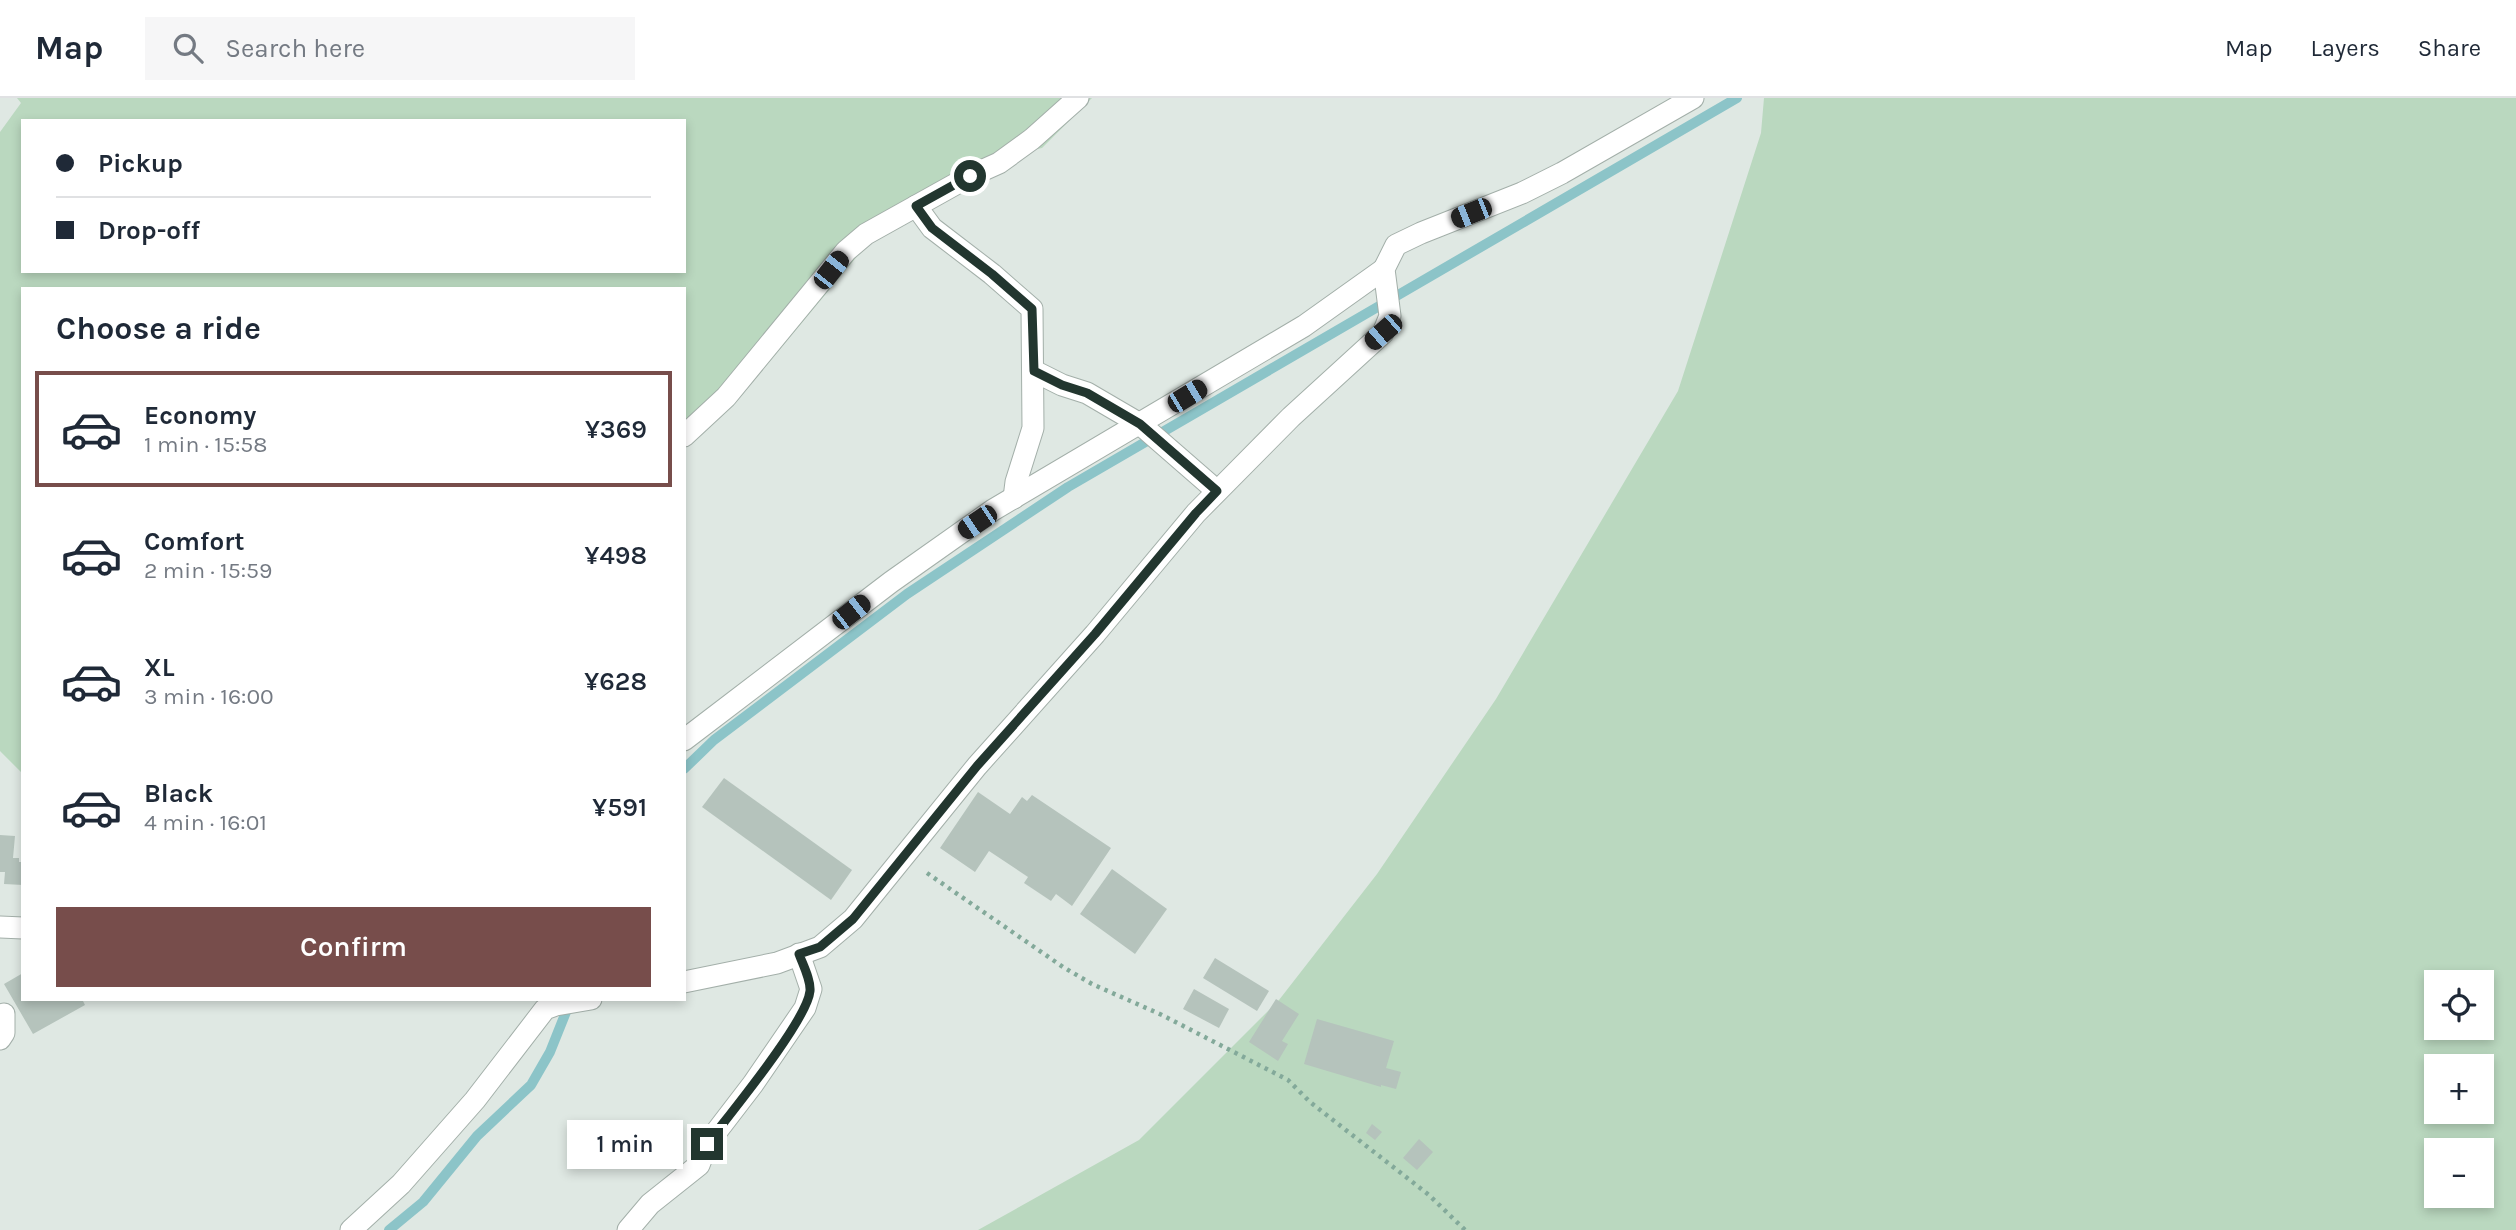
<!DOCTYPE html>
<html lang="en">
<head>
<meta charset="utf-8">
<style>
  :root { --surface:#fff; --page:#f6f6f7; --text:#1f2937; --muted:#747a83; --line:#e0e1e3; --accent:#774d4b }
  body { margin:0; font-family:Karla,sans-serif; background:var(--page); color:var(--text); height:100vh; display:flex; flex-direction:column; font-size:26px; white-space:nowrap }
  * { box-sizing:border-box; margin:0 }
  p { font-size:23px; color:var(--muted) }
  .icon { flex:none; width:38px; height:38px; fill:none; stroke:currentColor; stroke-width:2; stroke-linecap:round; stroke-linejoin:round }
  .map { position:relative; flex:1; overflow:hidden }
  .panel { position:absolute; left:21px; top:189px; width:665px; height:714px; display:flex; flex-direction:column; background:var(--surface); border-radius:0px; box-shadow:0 4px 10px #0003 }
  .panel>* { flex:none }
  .banner { position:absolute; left:21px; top:21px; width:665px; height:154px; border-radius:0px; box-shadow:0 4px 10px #0003; display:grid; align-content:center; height:154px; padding:0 35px; background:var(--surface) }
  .fabs { position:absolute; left:2424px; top:872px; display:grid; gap:14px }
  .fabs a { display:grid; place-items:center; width:70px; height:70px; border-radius:0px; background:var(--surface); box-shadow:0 4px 10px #0003; font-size:35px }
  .end { position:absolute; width:32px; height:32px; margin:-16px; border:9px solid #22362f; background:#fff; box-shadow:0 0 0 4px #fff }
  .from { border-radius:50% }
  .bubble { position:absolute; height:49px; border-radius:0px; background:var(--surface); box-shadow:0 4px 10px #0003; font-size:23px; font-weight:600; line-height:49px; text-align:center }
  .car { position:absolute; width:21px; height:42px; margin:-21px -10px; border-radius:9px; box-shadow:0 0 5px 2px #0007; background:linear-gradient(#222 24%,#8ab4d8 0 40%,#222 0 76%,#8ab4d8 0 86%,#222 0) }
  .banner b { display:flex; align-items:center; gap:24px; height:66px; font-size:26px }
  .banner b+b { border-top:2px solid var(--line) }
  .banner i { width:18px; height:18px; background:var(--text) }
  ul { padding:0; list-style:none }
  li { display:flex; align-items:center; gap:21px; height:116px; margin:0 14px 10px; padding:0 21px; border:4px solid transparent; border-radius:0px }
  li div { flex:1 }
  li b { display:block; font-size:26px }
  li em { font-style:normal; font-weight:600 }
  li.active { border-color:var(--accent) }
  li>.icon { width:63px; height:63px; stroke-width:1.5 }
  h2 { padding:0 35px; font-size:32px; line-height:84px }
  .action { display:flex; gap:14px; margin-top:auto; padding:14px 35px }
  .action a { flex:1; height:80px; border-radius:0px; background:var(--accent); color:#fff; font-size:28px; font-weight:600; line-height:80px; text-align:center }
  header { display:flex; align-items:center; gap:42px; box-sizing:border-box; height:98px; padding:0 35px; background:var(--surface); border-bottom:2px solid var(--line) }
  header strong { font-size:33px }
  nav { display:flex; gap:38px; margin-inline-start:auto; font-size:24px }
  .search { width:490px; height:63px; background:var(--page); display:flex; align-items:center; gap:18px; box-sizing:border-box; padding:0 24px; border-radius:0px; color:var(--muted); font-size:26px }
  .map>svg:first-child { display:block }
</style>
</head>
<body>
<header>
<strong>Map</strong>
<div class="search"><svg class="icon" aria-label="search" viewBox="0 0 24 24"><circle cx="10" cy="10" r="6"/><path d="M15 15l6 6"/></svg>Search here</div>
<nav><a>Map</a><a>Layers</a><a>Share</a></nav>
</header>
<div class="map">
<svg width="2516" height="1132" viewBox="0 0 2516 1132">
  <rect width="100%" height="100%" fill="#dfe8e3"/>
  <g fill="#bad8bf" fill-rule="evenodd">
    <path d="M17,0H1092L1042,50L968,66L874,138L741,298L684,348V191H23V676L0,653V34L21,5ZM23,23H684V173H23Z"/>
    <path d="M1764,0H2516V1132H978L1139,1042L1279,902L1377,776L1496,601L1678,293L1761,35ZM2436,884H2482V929H2436ZM2436,968H2482V1013H2436ZM2436,1052H2482V1097H2436Z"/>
  </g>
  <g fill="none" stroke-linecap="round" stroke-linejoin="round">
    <g stroke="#8cc4c8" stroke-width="10">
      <polyline points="684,671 714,642 907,496 1068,389 1737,0"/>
      <polyline points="389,1132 423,1104 477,1038 531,987 550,954 570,904"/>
    </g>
  </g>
  <g fill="#b5c3bc">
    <polygon points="724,680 852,772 831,802 702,709"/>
    <polygon points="978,694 1010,716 1022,699 1027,703 1032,697 1111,750 1072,808 1056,796 1051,803 1024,785 1028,779 989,753 975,774 940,750"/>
    <polygon points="0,737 15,738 13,760 19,760 19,764 23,764 23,787 4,786 5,774 0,774"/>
    <polygon points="1112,771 1167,811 1135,856 1080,816"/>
    <polygon points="1215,860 1269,893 1257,913 1203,880"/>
    <polygon points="23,875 23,901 82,901 85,907 33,936 4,886"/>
    <polygon points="1194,891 1229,911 1219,930 1183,911"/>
    <polygon points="1276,901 1299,916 1282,943 1288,946 1278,963 1249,944"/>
    <polygon points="1317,921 1394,943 1386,970 1401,974 1396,991 1381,987 1381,989 1304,966"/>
    <polygon points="1372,1026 1382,1034 1375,1042 1366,1035"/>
    <polygon points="1419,1041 1433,1054 1417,1072 1403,1060"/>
  </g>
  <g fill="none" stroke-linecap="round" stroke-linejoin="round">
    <g stroke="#a3afa9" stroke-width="23">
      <g id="minor">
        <polyline points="916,108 932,130 992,176 1032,211 1033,330 1016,384 1014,400"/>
        <polyline points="1034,273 1062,287 1087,295 1140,326 1217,393"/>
        <polyline points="684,338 726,299 846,153 866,136 970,78 999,65 1032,41 1078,0"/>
        <polyline points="684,642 891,484 993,412 1304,228 1384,171"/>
        <polyline points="0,829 23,830"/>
        <polyline points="684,884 777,865 820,849 853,821 977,668 1095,536 1196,415 1291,319 1383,235 1390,218 1384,171 1396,147 1421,135 1522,95 1562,75 1693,0"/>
        <polyline points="0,941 4,935 4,916"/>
        <polyline points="351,1132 401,1086 475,1002 545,911 556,907 591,901"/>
        <polyline points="628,1132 650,1106 699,1067 707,1046 753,986 805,910 811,891 799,856"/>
      </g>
    </g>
    <polyline stroke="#83a99a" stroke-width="4.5" stroke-dasharray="3.5 5" stroke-linecap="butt" points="927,775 1063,869 1092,886 1162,917 1288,982 1310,1004 1429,1097 1465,1132"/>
    <use href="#minor" stroke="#fff" stroke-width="21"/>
  </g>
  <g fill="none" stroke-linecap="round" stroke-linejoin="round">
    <path stroke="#22362f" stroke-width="9" d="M707,1046C729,1017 807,923 810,893C811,882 803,867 799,856L820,849L853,821L977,668L1095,536L1196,415L1217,393L1140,326L1087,295L1062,287L1034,273L1032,211L992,176L932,130L916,108L970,78"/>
  </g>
</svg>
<div class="fabs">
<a><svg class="icon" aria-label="locate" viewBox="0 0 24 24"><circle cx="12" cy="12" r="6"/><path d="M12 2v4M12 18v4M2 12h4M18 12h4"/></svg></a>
<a>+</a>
<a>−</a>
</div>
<i class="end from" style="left:970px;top:78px"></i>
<i class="end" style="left:707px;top:1046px"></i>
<div class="bubble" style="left:567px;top:1022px;width:116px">1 min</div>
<i class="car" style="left:1471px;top:115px;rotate:248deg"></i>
<i class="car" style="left:831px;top:172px;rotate:38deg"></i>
<i class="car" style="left:1383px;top:234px;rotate:229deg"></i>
<i class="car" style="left:1187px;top:298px;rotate:59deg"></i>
<i class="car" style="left:977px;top:424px;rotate:236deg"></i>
<i class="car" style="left:851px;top:514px;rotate:52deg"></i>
<div class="banner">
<b><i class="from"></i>Pickup</b>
<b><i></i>Drop-off</b>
</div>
<section class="panel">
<h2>Choose a ride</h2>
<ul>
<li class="active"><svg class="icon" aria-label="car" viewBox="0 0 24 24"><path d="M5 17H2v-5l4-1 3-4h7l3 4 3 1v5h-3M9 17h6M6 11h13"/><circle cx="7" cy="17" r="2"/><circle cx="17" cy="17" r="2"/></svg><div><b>Economy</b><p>1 min · 15:58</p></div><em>¥369</em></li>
<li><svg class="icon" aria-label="car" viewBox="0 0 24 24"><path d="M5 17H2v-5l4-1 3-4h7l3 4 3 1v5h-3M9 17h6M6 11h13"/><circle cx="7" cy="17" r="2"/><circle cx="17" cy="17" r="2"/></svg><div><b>Comfort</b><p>2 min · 15:59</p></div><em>¥498</em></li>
<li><svg class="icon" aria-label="car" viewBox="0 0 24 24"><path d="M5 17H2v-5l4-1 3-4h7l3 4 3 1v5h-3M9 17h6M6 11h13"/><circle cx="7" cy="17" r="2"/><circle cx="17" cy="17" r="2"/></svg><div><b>XL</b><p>3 min · 16:00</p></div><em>¥628</em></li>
<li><svg class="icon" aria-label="car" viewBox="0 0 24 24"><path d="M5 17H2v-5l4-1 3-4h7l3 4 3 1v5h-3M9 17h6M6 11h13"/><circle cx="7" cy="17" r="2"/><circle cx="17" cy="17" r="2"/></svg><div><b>Black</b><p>4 min · 16:01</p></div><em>¥591</em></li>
</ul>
<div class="action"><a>Confirm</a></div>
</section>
</div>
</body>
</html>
